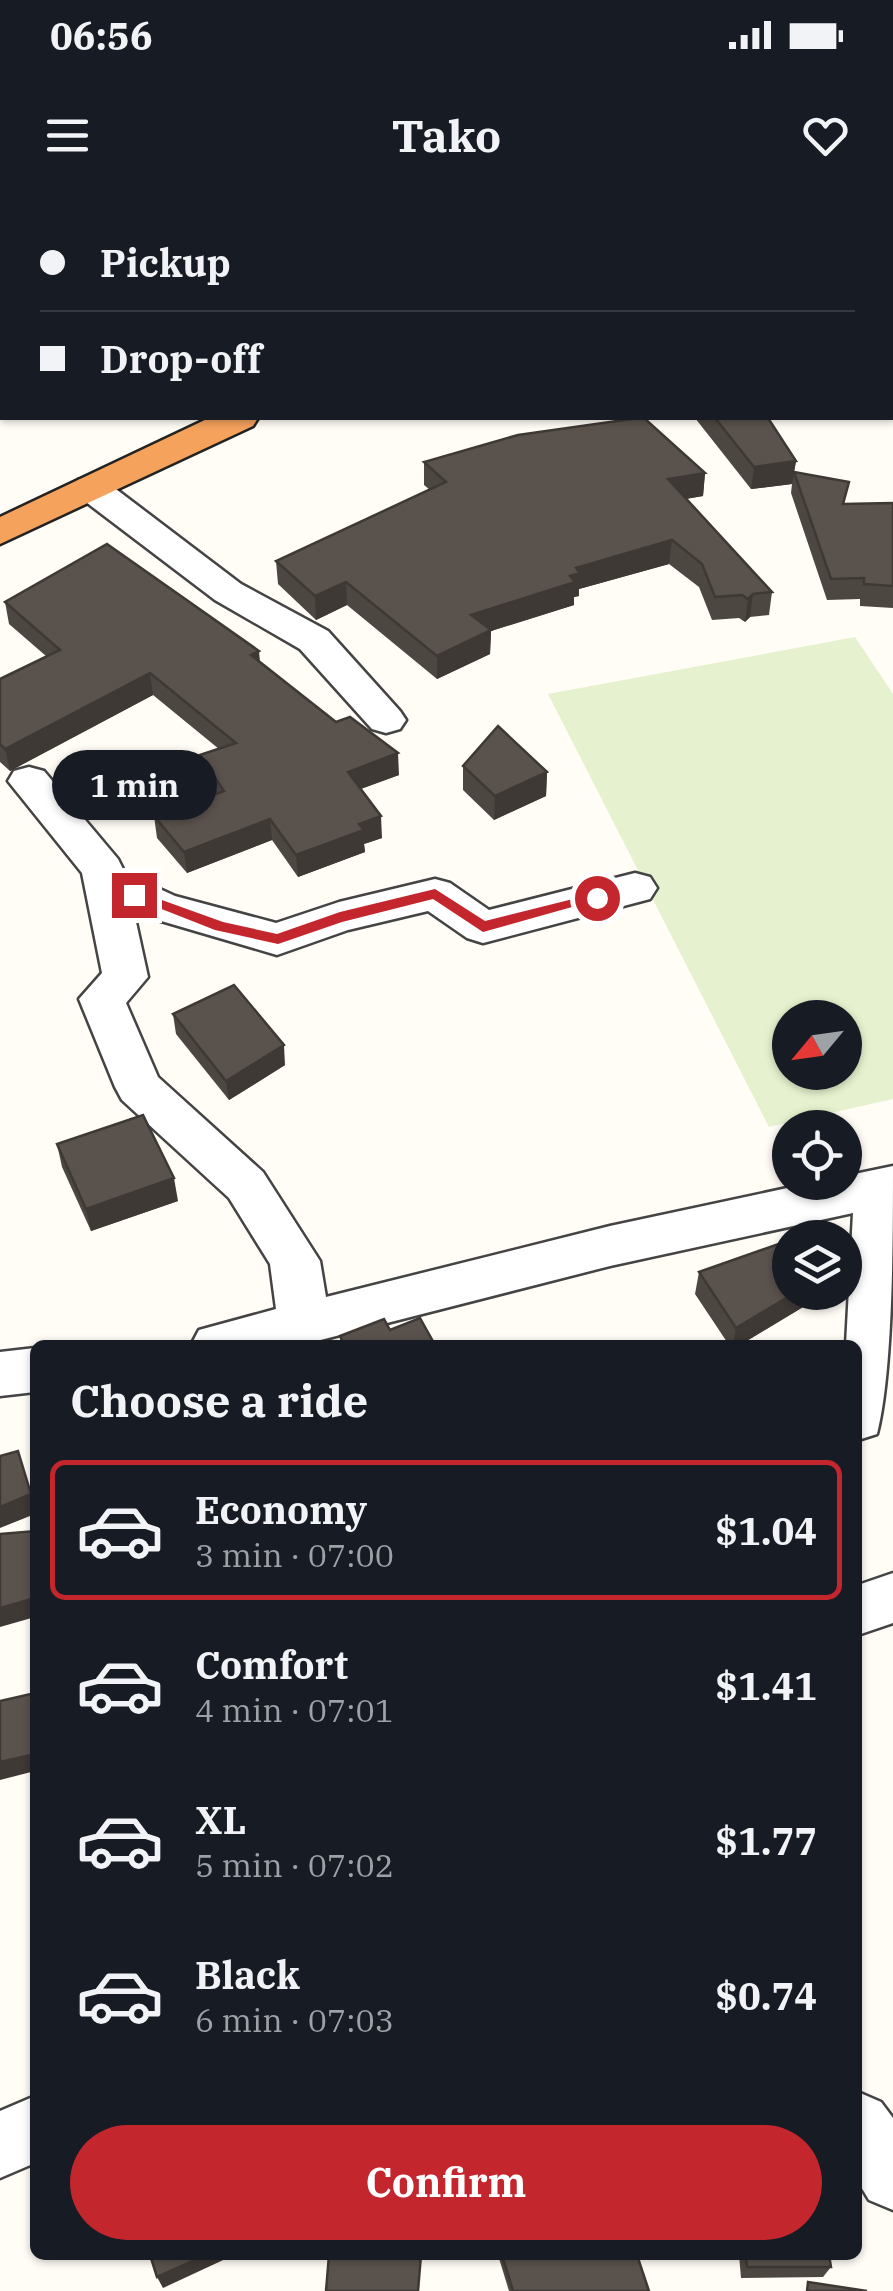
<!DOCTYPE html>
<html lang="en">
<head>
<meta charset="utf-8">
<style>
  :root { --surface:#171b24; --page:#20242c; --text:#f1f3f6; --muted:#9ea1a6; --line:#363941; --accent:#c4262e }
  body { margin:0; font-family:"IBM Plex Serif",serif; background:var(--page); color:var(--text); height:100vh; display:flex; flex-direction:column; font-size:38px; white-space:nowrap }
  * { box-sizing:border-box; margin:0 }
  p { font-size:32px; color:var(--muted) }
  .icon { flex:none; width:55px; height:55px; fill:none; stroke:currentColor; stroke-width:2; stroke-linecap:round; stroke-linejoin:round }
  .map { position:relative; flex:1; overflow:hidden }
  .panel { position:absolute; left:30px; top:1140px; width:832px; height:920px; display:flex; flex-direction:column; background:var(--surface); border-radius:15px; box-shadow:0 2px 8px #0004 }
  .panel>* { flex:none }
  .guide { position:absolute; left:0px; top:0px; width:895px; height:220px; box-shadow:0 2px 8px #0004; display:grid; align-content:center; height:220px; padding:0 40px; background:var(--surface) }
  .needle { width:65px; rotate:241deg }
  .tools { position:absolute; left:772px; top:800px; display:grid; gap:20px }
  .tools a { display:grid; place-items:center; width:90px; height:90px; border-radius:50%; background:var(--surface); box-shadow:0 2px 8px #0004; font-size:50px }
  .end { position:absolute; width:45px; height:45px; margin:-22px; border:12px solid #c4262e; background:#fff; box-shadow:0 0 0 5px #fff }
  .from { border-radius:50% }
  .bubble { position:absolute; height:70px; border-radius:35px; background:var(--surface); box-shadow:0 2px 8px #0004; font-size:32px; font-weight:700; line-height:70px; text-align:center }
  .guide b { display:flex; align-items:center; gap:35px; height:95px; font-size:38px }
  .guide b+b { border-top:2px solid var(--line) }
  .guide i { width:25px; height:25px; background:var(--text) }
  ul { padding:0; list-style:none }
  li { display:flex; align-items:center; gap:30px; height:140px; margin:0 20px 15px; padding:0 20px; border:5px solid transparent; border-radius:15px }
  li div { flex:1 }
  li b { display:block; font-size:38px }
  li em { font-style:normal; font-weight:700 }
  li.current { border-color:var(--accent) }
  li>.icon { width:90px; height:90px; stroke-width:1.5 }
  h2 { padding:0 40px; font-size:45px; line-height:120px }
  .action { display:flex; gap:20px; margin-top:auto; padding:20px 40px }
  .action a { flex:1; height:115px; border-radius:60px; background:var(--accent); color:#fff; font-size:40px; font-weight:700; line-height:115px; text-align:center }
  .status { display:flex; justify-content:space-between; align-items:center; height:70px; padding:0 50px; background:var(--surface); direction:ltr }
  .status svg { height:28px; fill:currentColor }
  header { display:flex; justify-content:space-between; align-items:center; height:130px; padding:0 40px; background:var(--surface); font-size:45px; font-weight:700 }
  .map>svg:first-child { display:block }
</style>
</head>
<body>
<div class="status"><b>06:56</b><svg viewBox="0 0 49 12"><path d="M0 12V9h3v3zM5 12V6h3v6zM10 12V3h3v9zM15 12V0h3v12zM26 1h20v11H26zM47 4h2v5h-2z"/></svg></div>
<header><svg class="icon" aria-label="menu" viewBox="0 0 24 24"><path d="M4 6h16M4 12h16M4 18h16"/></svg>Tako<svg class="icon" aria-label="heart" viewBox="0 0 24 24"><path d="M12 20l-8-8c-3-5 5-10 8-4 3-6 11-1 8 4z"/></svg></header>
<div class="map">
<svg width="893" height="2091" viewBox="0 0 893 2091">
  <rect width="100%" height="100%" fill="#fffdf5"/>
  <path fill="#e6f2cf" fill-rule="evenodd" d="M855,437L893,494V899L769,927L548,494ZM790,818H845V872H790Z"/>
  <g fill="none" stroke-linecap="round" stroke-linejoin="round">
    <g stroke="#444" stroke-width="5">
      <g id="street">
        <polygon points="91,277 104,280 241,384 328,431 400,511 406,520 400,529 386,533 372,529 300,449 215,400 78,296 73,288 78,280"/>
        <path d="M29,567L44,571L118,659L125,673L175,696L276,723L339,702L435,679L450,683L489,710L635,673L650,677L657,688L650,699L483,743L467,738L428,711L348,730L277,755L134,713L148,777L126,803L158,877L263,972L320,1061L326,1097L610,1026L815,982H845V976L893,966C893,1038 893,1172 877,1234L858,1240V1145H846L853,1013L610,1066L301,1145H191L199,1130L276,1109L270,1064L229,998L122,900L115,887L79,799L102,773L82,673L8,581L14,571Z"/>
        <polygon points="35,1148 35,1192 0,1196 0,1152"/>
        <polygon points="893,1373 893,1423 858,1435 858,1385"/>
        <polygon points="858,1892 881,1902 893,1918 893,2010 869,2000 858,1982"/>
        <polygon points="35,1896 35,1963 0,1978 0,1911"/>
      </g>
    </g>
    <g stroke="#222" stroke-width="5">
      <polygon id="highway" points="209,218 258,218 253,226 0,344 0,317"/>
    </g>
    <use href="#street" fill="#fff" fill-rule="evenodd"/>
    <use href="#highway" fill="#f5a25d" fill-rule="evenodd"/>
  </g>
  <g fill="#4d4742">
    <polygon points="695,218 768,218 796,261 794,272 845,304 893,303 893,408 860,406 860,399 827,400 791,293 792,284 751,289"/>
    <polygon points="424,262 705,273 703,296 686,299 772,392 769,415 750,417 745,422 739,418 712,420 699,387 669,364 579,389 579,396 574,397 574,405 491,431 490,454 437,479 347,405 316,420 278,384 276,361 430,290 424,285"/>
    <polygon points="5,402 260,463 399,575 361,589 382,638 364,644 365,652 298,677 272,640 187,673 157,638 154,616 215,595 203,577 200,555 219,549 153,495 10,571 0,562 0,479 46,456 9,424"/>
    <polygon points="463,566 547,572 546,596 494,620 463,590"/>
    <polygon points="173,814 285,865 229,900 176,834"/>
    <polygon points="57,944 178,1001 91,1031 62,967"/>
    <polygon points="699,1072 790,1092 828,1092 740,1145 729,1145 695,1094"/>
    <polygon points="498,2055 637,2055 649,2091 509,2091"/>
    <polygon points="739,2055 829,2055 831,2067 823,2077 741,2078"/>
  </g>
  <g fill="#3f3936">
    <polygon points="376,0 399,0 399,2 373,2"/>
    <polygon points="2,99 2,131 0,132 0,100"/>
    <polygon points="796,261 792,284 751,289 754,267"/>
    <polygon points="705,273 703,296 666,302 668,279"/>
    <polygon points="672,340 669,364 579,389 579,396 574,397 574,405 491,431 490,454 437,479 437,456 471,415 570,376 576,368"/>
    <polygon points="346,382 347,405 316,420 315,396"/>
    <polygon points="753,394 750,417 745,422 748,399"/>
    <polygon points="259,451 261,473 251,455"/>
    <polygon points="150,473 153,495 10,571 5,549"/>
    <polygon points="398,553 399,575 349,593 348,572"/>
    <polygon points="547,572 546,596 494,620 495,596"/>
    <polygon points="381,616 382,638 364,644 365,652 298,677 296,655 359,624"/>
    <polygon points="270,619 272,640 187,673 184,652"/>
    <polygon points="284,845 285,865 229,900 226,881"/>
    <polygon points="174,978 178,1001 91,1031 86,1009"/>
    <polygon points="796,1092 828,1092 740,1145 733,1145 736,1128"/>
    <polygon points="18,1251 35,1307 35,1314 0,1328 0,1307"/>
    <polygon points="35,1398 35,1417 0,1427 0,1408"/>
    <polygon points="35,1554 35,1571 0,1580 0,1562"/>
    <polygon points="206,2055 234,2055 163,2088 157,2077"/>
  </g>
  <g fill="#5a524d" stroke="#3f3936" stroke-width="2.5">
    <polygon points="104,0 157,0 161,2 97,2"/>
    <polygon points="219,0 376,0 373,2 216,2"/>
    <polygon points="638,218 644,218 705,273 668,279 772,392 753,394 748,399 742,395 715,397 702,364 672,340 576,368 580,373 570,376 575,382 471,415 491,430 437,456 346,382 315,396 276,361 446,282 424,262 518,235"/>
    <polygon points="715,218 768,218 796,261 754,267"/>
    <polygon points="794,272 849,282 843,304 893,303 893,386 864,384 864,378 831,379"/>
    <polygon points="107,344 259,451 251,455 336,522 350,517 398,553 348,572 381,616 359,624 364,630 296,655 270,619 184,652 154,616 224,591 200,555 236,543 150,473 5,549 0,544 0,479 60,450 5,402"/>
    <polygon points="498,526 547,572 495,596 463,566"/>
    <polygon points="234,785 284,845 226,881 173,814"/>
    <polygon points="143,915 174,978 86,1009 57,944"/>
    <polygon points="808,1033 812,1038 796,1038"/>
    <polygon points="790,1040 790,1092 796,1092 736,1128 699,1072"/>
    <polygon points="420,1118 435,1145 344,1145 340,1136 384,1119 390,1130"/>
    <polygon points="18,1251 31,1294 0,1307 0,1256"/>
    <polygon points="35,1331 35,1398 0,1408 0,1334"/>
    <polygon points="35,1493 35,1554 0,1562 0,1501"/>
    <polygon points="150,2055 206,2055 157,2077"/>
    <polygon points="329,2055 421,2055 418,2091 326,2091"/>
    <polygon points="502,2055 637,2055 649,2091 513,2091"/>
    <polygon points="746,2055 829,2055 831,2067 747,2067"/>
    <polygon points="808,2082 867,2091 807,2091"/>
  </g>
  <polygon fill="#c4262e" points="435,689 485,721 597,693 604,698 483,732 433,699 342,722 278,744 215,730 126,695 134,690 223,722 277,734 340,712"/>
</svg>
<div class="tools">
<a><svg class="needle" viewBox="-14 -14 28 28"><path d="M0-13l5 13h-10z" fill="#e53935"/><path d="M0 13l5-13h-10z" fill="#9ea1a6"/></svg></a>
<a><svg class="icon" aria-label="locate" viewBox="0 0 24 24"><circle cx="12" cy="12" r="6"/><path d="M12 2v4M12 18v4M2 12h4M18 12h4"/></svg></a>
<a><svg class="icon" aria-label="layers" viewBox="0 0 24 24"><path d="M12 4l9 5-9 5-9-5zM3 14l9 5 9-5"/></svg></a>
</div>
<i class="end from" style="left:597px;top:698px"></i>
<i class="end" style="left:134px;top:695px"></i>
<div class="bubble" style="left:52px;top:550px;width:165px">1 min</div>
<div class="guide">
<b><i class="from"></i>Pickup</b>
<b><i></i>Drop-off</b>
</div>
<section class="panel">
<h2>Choose a ride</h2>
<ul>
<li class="current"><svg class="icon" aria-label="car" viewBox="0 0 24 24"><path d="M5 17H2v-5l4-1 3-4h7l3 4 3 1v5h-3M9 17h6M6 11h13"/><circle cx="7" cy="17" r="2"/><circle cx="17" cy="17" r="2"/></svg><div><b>Economy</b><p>3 min · 07:00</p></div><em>$1.04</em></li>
<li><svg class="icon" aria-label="car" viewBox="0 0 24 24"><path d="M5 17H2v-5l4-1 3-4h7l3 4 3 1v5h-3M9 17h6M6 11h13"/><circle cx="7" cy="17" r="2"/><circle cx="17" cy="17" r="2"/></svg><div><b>Comfort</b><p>4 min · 07:01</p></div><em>$1.41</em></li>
<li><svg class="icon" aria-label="car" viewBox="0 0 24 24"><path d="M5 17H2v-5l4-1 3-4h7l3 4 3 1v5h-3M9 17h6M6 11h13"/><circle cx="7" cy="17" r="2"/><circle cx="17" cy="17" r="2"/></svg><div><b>XL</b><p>5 min · 07:02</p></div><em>$1.77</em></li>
<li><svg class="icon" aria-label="car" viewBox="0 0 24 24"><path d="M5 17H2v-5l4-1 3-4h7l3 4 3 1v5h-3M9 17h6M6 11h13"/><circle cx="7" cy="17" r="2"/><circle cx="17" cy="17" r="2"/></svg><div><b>Black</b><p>6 min · 07:03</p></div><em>$0.74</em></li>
</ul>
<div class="action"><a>Confirm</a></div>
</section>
</div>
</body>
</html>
